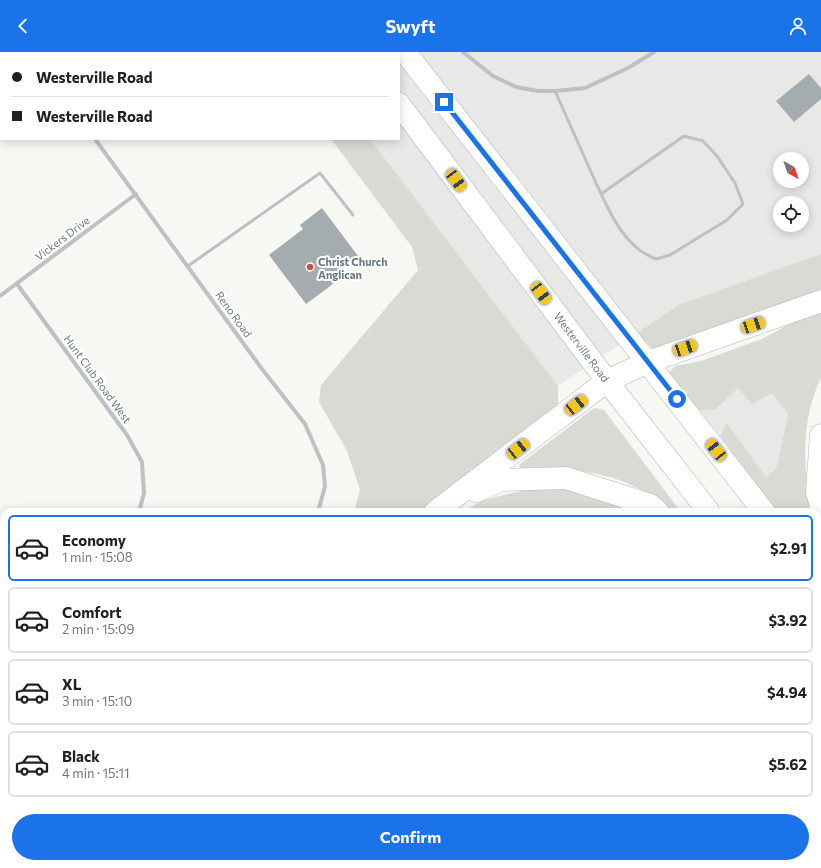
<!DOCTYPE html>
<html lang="en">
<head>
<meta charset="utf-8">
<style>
  :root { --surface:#fff; --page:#f2f2f2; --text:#202124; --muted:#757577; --line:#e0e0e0; --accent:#1a73e8 }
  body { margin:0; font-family:Commissioner,sans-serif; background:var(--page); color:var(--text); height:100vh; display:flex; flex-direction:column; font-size:15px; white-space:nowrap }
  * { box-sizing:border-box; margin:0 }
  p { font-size:13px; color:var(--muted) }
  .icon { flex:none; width:22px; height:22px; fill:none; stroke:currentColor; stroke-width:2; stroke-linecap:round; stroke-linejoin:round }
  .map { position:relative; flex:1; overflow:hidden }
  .panel { position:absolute; left:0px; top:456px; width:821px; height:360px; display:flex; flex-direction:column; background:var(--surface); border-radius:12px 12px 0 0; box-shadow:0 2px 10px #0003 }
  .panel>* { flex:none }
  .top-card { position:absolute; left:0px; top:0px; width:400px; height:88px; box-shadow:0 2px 10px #0003; display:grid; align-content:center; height:88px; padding:0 12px; background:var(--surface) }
  .needle { width:26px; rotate:140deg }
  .controls { position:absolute; left:773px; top:100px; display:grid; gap:8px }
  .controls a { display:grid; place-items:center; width:36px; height:36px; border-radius:50%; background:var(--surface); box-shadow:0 2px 10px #0003; font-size:20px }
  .end { position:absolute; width:18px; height:18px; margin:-9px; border:5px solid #1a73e8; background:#fff; box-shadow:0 0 0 2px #fff }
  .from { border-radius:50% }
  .car { position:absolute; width:12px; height:24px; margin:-12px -6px; border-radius:5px; box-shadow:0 0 3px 1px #0007; background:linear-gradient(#f5c518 24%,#345 0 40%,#f5c518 0 76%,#345 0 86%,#f5c518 0) }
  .top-card b { display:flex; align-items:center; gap:14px; height:38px; font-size:15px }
  .top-card b+b { border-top:1px solid var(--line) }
  .top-card i { width:10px; height:10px; background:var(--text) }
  ul { padding:7px 0 0; list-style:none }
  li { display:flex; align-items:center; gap:12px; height:66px; margin:0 8px 6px; padding:0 4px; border:2px solid var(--line); border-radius:6px }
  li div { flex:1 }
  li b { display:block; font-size:15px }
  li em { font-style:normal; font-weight:700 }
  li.on { border-color:var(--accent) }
  li>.icon { width:36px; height:36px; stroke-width:1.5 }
  .cta { display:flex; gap:8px; margin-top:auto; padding:8px 12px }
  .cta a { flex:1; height:46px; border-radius:24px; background:var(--accent); color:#fff; font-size:16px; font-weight:700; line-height:46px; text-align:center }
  header { display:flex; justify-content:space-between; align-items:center; height:52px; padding:0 12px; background:var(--accent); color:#fff; font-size:18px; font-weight:700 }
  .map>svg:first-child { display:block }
</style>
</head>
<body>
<header><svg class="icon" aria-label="back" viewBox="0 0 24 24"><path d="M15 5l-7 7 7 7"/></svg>Swyft<svg class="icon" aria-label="person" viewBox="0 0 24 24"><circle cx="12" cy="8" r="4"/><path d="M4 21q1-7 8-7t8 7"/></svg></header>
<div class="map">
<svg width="821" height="816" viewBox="0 0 821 816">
  <rect width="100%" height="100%" fill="#f7f7f4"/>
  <g fill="#e8e8e7" fill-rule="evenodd">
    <polygon points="32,0 146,0 145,1"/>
    <path d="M304,0H821V202L678,253L558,334L370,87H399V1ZM780,107H802V129H780ZM780,151H802V173H780Z"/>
    <polygon points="738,336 772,340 788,361 778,416 766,425 727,371 720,384 700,359 716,357"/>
  </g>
  <g fill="#d7dbd4">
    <polygon points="331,87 370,87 558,334 558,354 425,460 354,460 360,437 347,399 319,350 321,333 418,218 412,195"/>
    <polygon points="821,202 821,240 665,295 652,296 637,281 678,253"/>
    <path d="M821,260V326C800,370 804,413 810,460H776L720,384L727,371L766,425L777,416L788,362L772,341L752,352L738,336L716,357L700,359L669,321L675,314L701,309L762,287L797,268Z"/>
    <path d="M594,356L604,358L681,460C668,460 660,449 650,443C640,437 624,429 613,426C583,417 552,417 521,418L519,413Z"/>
    <polygon points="549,436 575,438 640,460 462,460 483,448 521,439"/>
    <polygon points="817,486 821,500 821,517 819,518 817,515"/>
    <polygon points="817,659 821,663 821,720 817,722"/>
    <polygon points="398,812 469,812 479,816 401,816"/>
  </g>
  <g fill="#a5acb0">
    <polygon points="809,22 821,36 821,47 794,70 776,49"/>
    <polygon points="322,156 358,204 329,226 333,232 306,252 269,203 303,177 300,173"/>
  </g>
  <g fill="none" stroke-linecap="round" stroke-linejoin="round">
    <g stroke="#b1b6b8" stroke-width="23">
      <g id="primary">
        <polyline points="360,0 361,1"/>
        <polyline points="405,0 764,460"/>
        <polyline points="399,52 607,329 709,460"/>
        <polyline points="817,529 821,534"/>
        <polyline points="817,599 821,604"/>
      </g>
    </g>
    <g stroke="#b1b5b7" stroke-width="23">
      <g id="highway">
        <polyline points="821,383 817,440 821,454"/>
        <polyline points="476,439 502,428 566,426 650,453 658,460"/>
        <polyline points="435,460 607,329 648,310 821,249"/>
        <polyline points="817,744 821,742"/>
        <polyline points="817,789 821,788"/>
        <polyline points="507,812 513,815 529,816"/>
        <polyline points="600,816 621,812"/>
        <polyline points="671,816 680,812"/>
        <polyline points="762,816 770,812"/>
      </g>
    </g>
    <g stroke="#bdc1c4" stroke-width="3">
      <path d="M555,39L596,131C607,154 617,179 637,196C642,201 650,204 656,207L670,203L727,168L743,152L735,131L717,104L703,89L684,84L601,142"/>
      <polyline points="188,214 320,121 353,163"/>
    </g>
    <g stroke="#bdc1c4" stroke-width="4">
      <polyline points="32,0 33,1"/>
      <polyline points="463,0 493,24 516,35 538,39 555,39 585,36 628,16 654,0"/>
      <polyline points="95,87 262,317 305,372 323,413 325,434 318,460"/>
      <polyline points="17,232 127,383 142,410 144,441 139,460"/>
      <polyline points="0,244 136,142"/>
      <polyline points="0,580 4,577"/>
      <polyline points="0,762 4,759"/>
    </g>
    <use href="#primary" stroke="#fff" stroke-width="22"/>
    <use href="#highway" stroke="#fff" stroke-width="22"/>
  </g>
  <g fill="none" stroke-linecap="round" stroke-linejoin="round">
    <polyline stroke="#1a73e8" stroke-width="5" points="444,50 677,347"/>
  </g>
  <circle fill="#cc513f" stroke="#fff" stroke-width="1.5" cx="310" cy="215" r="4"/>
  <g text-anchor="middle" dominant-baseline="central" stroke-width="4" stroke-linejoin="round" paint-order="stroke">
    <g font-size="11" fill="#6a7981" stroke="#fff">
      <text transform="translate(62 186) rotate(-37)">Vickers Drive</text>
      <text transform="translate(234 262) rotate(54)">Reno Road</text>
      <text transform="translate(582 295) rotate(53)">Westerville Road</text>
      <text transform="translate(98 327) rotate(54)">Hunt Club Road West</text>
    </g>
    <g font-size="11" font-weight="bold" fill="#6a7981" stroke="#fff" text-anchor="start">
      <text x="318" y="209">Christ Church<tspan x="318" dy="13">Anglican</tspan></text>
    </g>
  </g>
</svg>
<div class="controls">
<a><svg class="needle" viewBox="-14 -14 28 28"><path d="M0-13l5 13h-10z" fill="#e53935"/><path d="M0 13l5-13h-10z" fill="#757577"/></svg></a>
<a><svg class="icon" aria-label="locate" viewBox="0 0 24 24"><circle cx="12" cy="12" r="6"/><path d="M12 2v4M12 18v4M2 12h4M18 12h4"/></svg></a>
</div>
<i class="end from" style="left:677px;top:347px"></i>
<i class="end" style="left:444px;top:50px"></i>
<i class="car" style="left:456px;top:128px;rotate:143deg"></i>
<i class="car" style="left:541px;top:241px;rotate:143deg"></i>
<i class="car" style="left:753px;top:273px;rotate:71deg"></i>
<i class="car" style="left:685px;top:296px;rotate:71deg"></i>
<i class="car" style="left:576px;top:353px;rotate:52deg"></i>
<i class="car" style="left:518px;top:397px;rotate:52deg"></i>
<i class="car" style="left:716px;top:398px;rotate:322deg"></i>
<div class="top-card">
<b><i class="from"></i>Westerville Road</b>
<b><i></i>Westerville Road</b>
</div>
<section class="panel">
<ul>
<li class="on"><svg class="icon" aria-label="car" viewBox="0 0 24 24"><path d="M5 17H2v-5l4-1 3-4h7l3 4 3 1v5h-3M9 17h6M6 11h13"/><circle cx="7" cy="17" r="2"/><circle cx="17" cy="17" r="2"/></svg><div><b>Economy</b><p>1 min · 15:08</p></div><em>$2.91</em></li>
<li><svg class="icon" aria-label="car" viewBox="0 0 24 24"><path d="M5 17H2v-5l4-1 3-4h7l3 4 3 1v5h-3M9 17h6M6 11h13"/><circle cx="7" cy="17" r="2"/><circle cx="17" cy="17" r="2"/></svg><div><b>Comfort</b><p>2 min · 15:09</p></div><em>$3.92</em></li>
<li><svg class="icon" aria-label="car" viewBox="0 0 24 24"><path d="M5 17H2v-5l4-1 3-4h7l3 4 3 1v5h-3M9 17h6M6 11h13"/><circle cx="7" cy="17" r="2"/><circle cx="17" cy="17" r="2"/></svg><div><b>XL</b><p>3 min · 15:10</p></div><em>$4.94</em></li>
<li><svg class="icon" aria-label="car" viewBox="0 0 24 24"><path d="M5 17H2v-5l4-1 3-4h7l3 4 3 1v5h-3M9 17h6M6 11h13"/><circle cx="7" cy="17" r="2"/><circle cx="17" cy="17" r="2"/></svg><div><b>Black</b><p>4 min · 15:11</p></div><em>$5.62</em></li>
</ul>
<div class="cta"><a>Confirm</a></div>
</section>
</div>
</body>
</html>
